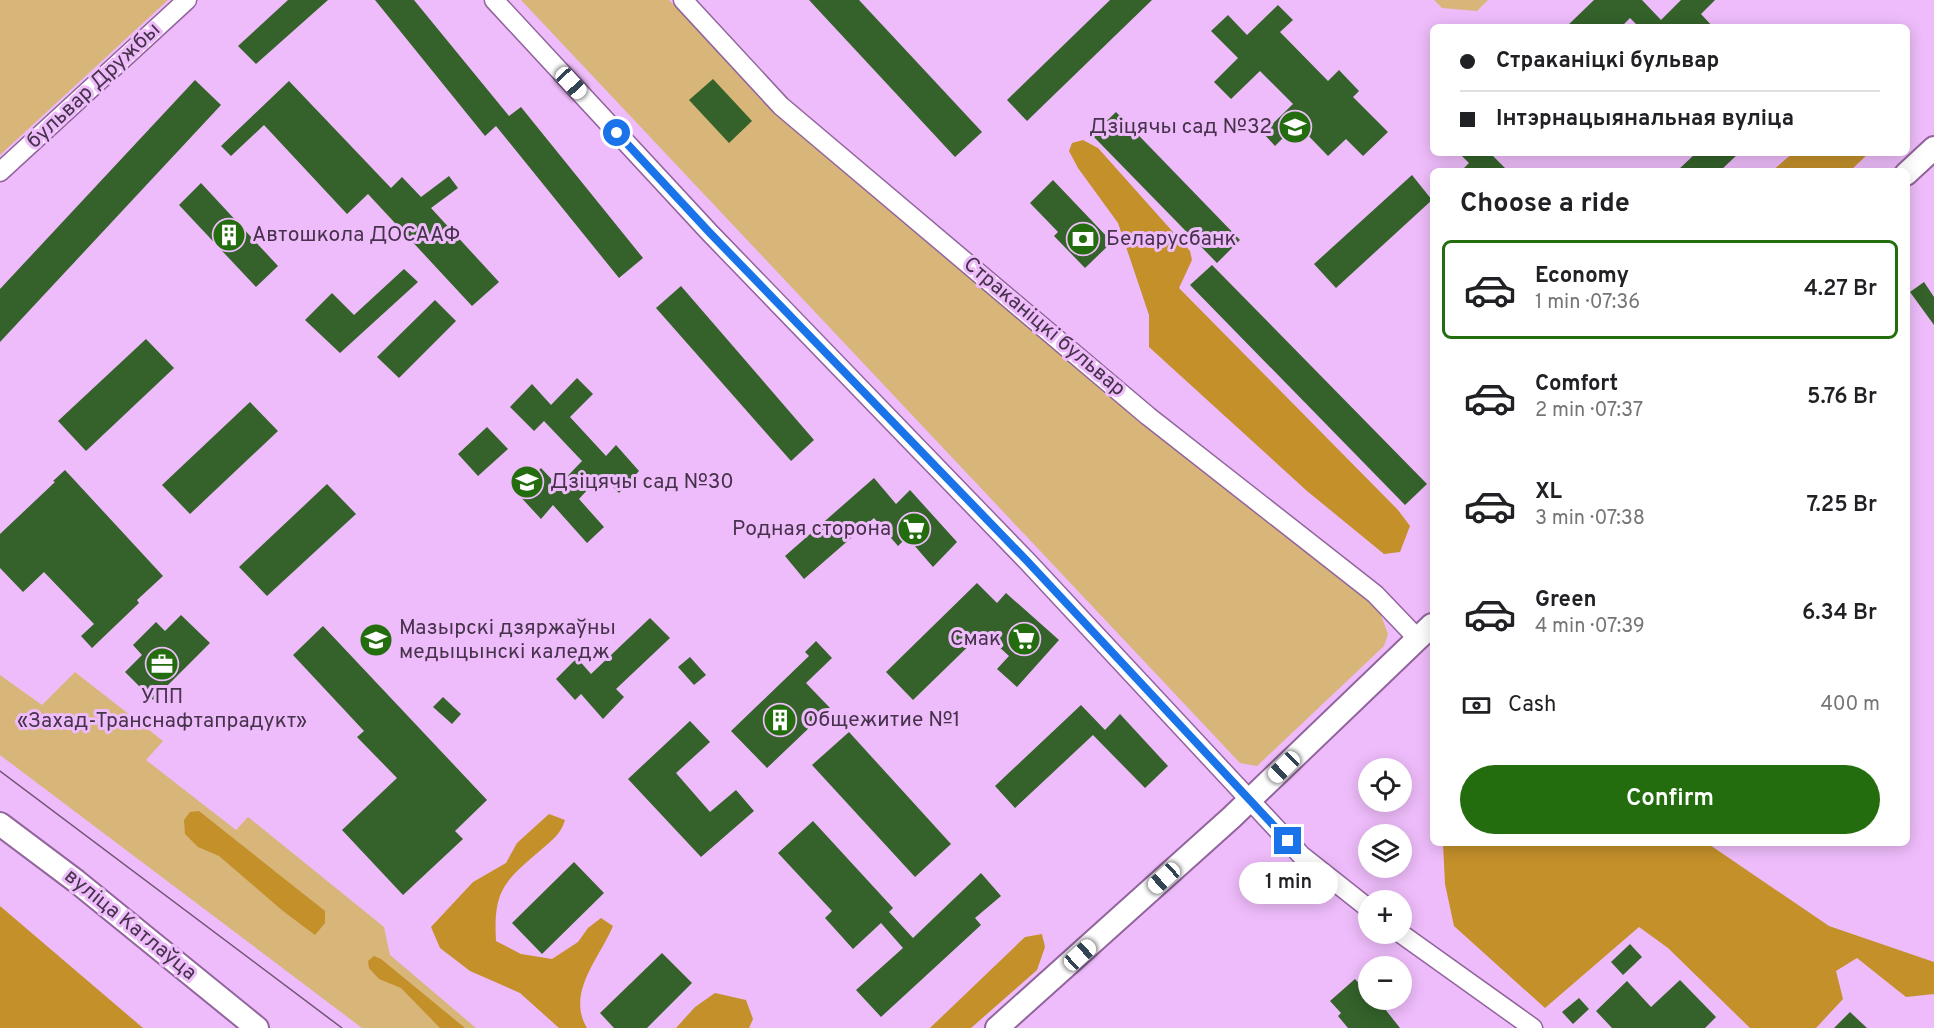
<!DOCTYPE html>
<html lang="en">
<head>
<meta charset="utf-8">
<style>
  :root { --surface:#fff; --page:#f2f2f2; --text:#202124; --muted:#757577; --line:#e0e0e0; --accent:#236d0e }
  body { margin:0; font-family:Overpass,sans-serif; background:var(--page); color:var(--text); height:100vh; display:flex; flex-direction:column; font-size:22px; white-space:nowrap }
  * { box-sizing:border-box; margin:0 }
  p { font-size:20px; color:var(--muted) }
  .icon { flex:none; width:33px; height:33px; fill:none; stroke:currentColor; stroke-width:2; stroke-linecap:round; stroke-linejoin:round }
  .map { position:relative; flex:1; overflow:hidden }
  .drawer { position:absolute; left:1430px; top:168px; width:480px; height:678px; display:flex; flex-direction:column; background:var(--surface); border-radius:9px; box-shadow:0 3px 15px #0003 }
  .drawer>* { flex:none }
  .banner { position:absolute; left:1430px; top:24px; width:480px; height:132px; border-radius:9px; box-shadow:0 3px 15px #0003; display:grid; align-content:center; height:132px; padding:0 30px; background:var(--surface) }
  .tools { position:absolute; left:1358px; top:758px; display:grid; gap:12px }
  .tools a { display:grid; place-items:center; width:54px; height:54px; border-radius:50%; background:var(--surface); box-shadow:0 3px 15px #0003; font-size:30px }
  .end { position:absolute; width:27px; height:27px; margin:-14px; border:8px solid #1a73e8; background:#fff; box-shadow:0 0 0 3px #fff }
  .from { border-radius:50% }
  .bubble { position:absolute; height:42px; border-radius:21px; background:var(--surface); box-shadow:0 3px 15px #0003; font-size:20px; font-weight:600; line-height:42px; text-align:center }
  .car { position:absolute; width:18px; height:36px; margin:-18px -9px; border-radius:8px; box-shadow:0 0 4px 2px #0007; background:linear-gradient(#fff 24%,#345 0 40%,#fff 0 76%,#345 0 86%,#fff 0) }
  .banner b { display:flex; align-items:center; gap:21px; height:57px; font-size:22px }
  .banner b+b { border-top:2px solid var(--line) }
  .banner i { width:15px; height:15px; background:var(--text) }
  ul { padding:0; list-style:none }
  li { display:flex; align-items:center; gap:18px; height:99px; margin:0 12px 9px; padding:0 18px; border:3px solid transparent; border-radius:9px }
  li div { flex:1 }
  li b { display:block; font-size:22px }
  li em { font-style:normal; font-weight:600 }
  li.current { border-color:var(--accent) }
  li>.icon { width:54px; height:54px; stroke-width:1.5 }
  h2 { padding:0 30px; font-size:27px; line-height:72px }
  .pay { display:flex; align-items:center; gap:15px; height:66px; padding:0 30px; font-size:22px }
  .pay p { margin-inline-start:auto }
  .button { display:flex; gap:12px; margin-top:auto; padding:12px 30px }
  .button a { flex:1; height:69px; border-radius:36px; background:var(--accent); color:#fff; font-size:24px; font-weight:600; line-height:69px; text-align:center }
  .map>svg:first-child { display:block }
</style>
</head>
<body>
<div class="map">
<svg width="1934" height="1028" viewBox="0 0 1934 1028">
  <rect width="100%" height="100%" fill="#eebcfa"/>
  <g fill="#d8b578">
    <polygon points="0,0 168,0 0,155"/>
    <polygon points="521,0 669,0 814,146 1379,610 1388,634 1384,646 1257,766 1240,763"/>
    <polygon points="1434,0 1488,0 1477,11 1442,8"/>
    <polygon points="75,672 163,741 146,760 236,830 248,817 384,927 390,955 476,1028 362,1028 0,755 0,675 42,705"/>
  </g>
  <g fill="#c3902a">
    <polygon points="1083,140 1098,148 1190,251 1192,260 1179,288 1398,510 1410,526 1400,552 1384,554 1307,491 1149,347 1149,315 1118,223 1078,168 1069,151 1072,143"/>
    <polygon points="1793,153 1869,153 1850,171 1772,171"/>
    <polygon points="199,811 325,911 325,923 315,935 283,911 219,856 198,847 185,834 184,820 190,812"/>
    <path d="M549,814L565,820C561,834 552,840 542,849C505,881 493,889 496,941L521,954L552,959L578,942L588,928L601,918L613,926C599,959 566,993 587,1028H559L520,993L470,971L440,948L431,927L473,882L506,863L517,843Z"/>
    <polygon points="1443,843 1707,843 1829,926 1934,962 1934,994 1906,997 1857,958 1836,971 1843,999 1816,1028 1750,1028 1668,948 1639,927 1545,1008 1454,926 1445,884"/>
    <polygon points="0,906 143,1028 0,1028"/>
    <polygon points="1042,934 1045,947 1037,970 971,1028 930,1028 1025,937"/>
    <polygon points="374,956 381,959 465,1028 440,1028 401,988 379,979 369,968 368,961"/>
    <polygon points="715,993 746,1000 753,1019 749,1028 676,1028 695,1007"/>
  </g>
  <g fill="#34622a">
    <polygon points="288,0 328,0 256,64 238,46"/>
    <polygon points="375,0 414,0 509,116 521,107 643,258 619,278 496,126 485,136"/>
    <polygon points="809,0 859,0 982,132 955,157"/>
    <polygon points="1110,0 1152,0 1027,121 1007,100"/>
    <polygon points="1594,0 1642,0 1661,20 1681,0 1715,0 1701,14 1713,27 1639,27 1630,18 1621,27 1566,27"/>
    <polygon points="1278,5 1293,20 1280,32 1328,81 1339,70 1359,91 1353,97 1388,132 1363,156 1346,139 1328,156 1297,124 1275,146 1263,133 1293,104 1260,71 1231,99 1214,82 1238,58 1211,31 1228,15 1247,35"/>
    <polygon points="713,79 752,121 729,143 689,100"/>
    <polygon points="195,80 221,105 0,342 0,289"/>
    <polygon points="289,81 391,188 402,177 421,197 449,176 458,188 431,208 499,282 472,306 368,194 347,214 264,125 231,156 221,146"/>
    <polygon points="1116,112 1240,240 1217,263 1092,135"/>
    <polygon points="1459,153 1490,153 1508,171 1461,171 1469,163"/>
    <polygon points="1696,153 1739,153 1720,171 1677,171"/>
    <polygon points="1412,175 1432,200 1336,288 1314,264"/>
    <polygon points="1053,180 1112,242 1085,268 1054,236 1058,232 1030,203"/>
    <polygon points="201,183 278,266 256,287 179,205"/>
    <polygon points="1212,265 1427,484 1405,505 1190,285"/>
    <polygon points="404,269 418,282 340,353 305,320 332,293 354,315"/>
    <polygon points="1924,282 1934,297 1934,325 1910,292"/>
    <polygon points="681,286 814,440 791,461 656,308"/>
    <polygon points="435,300 456,321 399,378 377,357"/>
    <polygon points="146,339 174,368 86,451 58,421"/>
    <polygon points="577,378 593,394 570,417 606,456 616,445 639,471 619,493 601,475 579,499 604,527 587,543 553,505 541,519 517,493 541,468 558,486 582,461 544,421 534,431 510,407 532,384 551,405"/>
    <polygon points="250,402 278,431 190,514 162,485"/>
    <polygon points="487,427 508,449 478,476 458,454"/>
    <polygon points="65,470 163,576 137,600 139,603 92,648 81,636 94,624 44,572 23,592 0,568 0,534 55,482 53,481"/>
    <polygon points="874,478 896,504 910,490 957,542 933,567 907,537 898,546 874,518 804,579 785,556"/>
    <polygon points="327,484 356,514 267,596 239,567"/>
    <polygon points="977,583 997,603 1006,593 1059,640 1017,687 997,669 1009,656 983,632 913,700 886,672"/>
    <polygon points="181,615 210,643 153,700 125,672 142,655 133,645 156,622 165,631"/>
    <polygon points="650,618 670,638 616,689 624,697 603,719 581,694 575,700 556,679 577,658 591,674"/>
    <polygon points="323,626 487,800 455,831 463,839 403,895 342,830 397,778 357,737 364,731 293,655"/>
    <polygon points="816,641 832,658 806,683 830,708 767,768 731,731 809,656 805,652"/>
    <polygon points="690,657 706,675 694,685 678,667"/>
    <polygon points="443,697 461,714 452,724 433,707"/>
    <polygon points="1081,705 1105,730 1120,714 1168,766 1145,788 1093,735 1015,808 995,786"/>
    <polygon points="690,721 710,742 676,773 710,812 736,790 754,811 701,857 628,779"/>
    <polygon points="849,732 951,844 915,877 812,765"/>
    <polygon points="813,821 893,908 889,912 913,938 981,873 1001,896 975,918 981,925 881,1017 856,990 903,948 881,923 853,949 825,918 832,911 778,853"/>
    <polygon points="574,862 604,893 542,954 512,923"/>
    <polygon points="1630,944 1642,957 1623,975 1611,962"/>
    <polygon points="662,953 692,983 647,1028 614,1028 600,1013"/>
    <polygon points="1355,979 1368,993 1368,999 1377,999 1400,1028 1348,1028 1338,1016 1341,1013 1330,1001"/>
    <polygon points="1680,980 1716,1017 1705,1028 1612,1028 1596,1011 1627,981 1651,1007"/>
    <polygon points="1579,998 1589,1009 1573,1024 1562,1012"/>
    <polygon points="1850,1012 1867,1028 1834,1028"/>
  </g>
  <g fill="none" stroke-linecap="round" stroke-linejoin="round">
    <g stroke="#92649d" stroke-width="21">
      <g id="minor">
        <polyline points="494,0 710,233 1028,562 1301,855 1368,908"/>
        <polyline points="683,0 781,106 1148,416 1375,594 1418,639"/>
        <polyline points="0,172 187,0"/>
        <polyline points="1400,933 1533,1028"/>
      </g>
    </g>
    <g stroke="#92649d" stroke-width="26">
      <g id="major">
        <polyline points="1906,174 1934,148"/>
        <polyline points="0,824 76,881 257,1028"/>
        <polyline points="997,1028 1232,817 1432,625"/>
      </g>
    </g>
    <use href="#minor" stroke="#fff" stroke-width="18"/>
    <use href="#major" stroke="#fff" stroke-width="22"/>
    <polyline stroke="#705476" stroke-width="1.5" points="0,771 342,1028"/>
  </g>
  <g fill="none" stroke-linecap="round" stroke-linejoin="round">
    <polyline stroke="#1a73e8" stroke-width="8" points="617,133 710,233 1028,562 1288,841"/>
  </g>
  <defs>
    <g id="school-disc" transform="scale(1.725)"><circle r="9.5" fill="#236d0e" stroke="#eebcfa"/><path d="M0-5L7-2L0 1L-7-2ZM-4 1L0 2.5L4 1V4Q0 6-4 4Z" fill="#fff"/></g>
    <g id="building-disc" transform="scale(1.725)"><circle r="9.5" fill="#236d0e" stroke="#eebcfa"/><path d="M-4-6H4V6H1V3H-1V6H-4ZM-2.5-4.3h1.7v1.8h-1.7ZM.8-4.3h1.7v1.8H.8ZM-2.5-1h1.7V.8h-1.7ZM.8-1h1.7V.8H.8Z" fill="#fff"/></g>
    <g id="bank-disc" transform="scale(1.725)"><circle r="9.5" fill="#236d0e" stroke="#eebcfa"/><path d="M-6-4H6V4H-6ZM0-2.3a2.3 2.3 0 1 0 0 4.6a2.3 2.3 0 1 0 0-4.6Z" fill="#fff"/></g>
    <g id="supermarket-disc" transform="scale(1.725)"><circle r="9.5" fill="#236d0e" stroke="#eebcfa"/><path d="M-6-5.5h2.5l.6 2H6L4.5 2H-2.5L-4.4-4H-6ZM-1.5 3.2a1.3 1.3 0 1 0 .1 0ZM3 3.2a1.3 1.3 0 1 0 .1 0Z" fill="#fff"/></g>
    <g id="university-disc" transform="scale(1.725)"><circle r="9.5" fill="#236d0e" stroke="#eebcfa"/><path d="M0-5L7-2L0 1L-7-2ZM-4 1L0 2.5L4 1V4Q0 6-4 4Z" fill="#fff"/></g>
    <g id="office-disc" transform="scale(1.725)"><circle r="9.5" fill="#236d0e" stroke="#eebcfa"/><path d="M-6-3h4V-5.5h4V-3h4V5H-6ZM-1-4.5V-3h2v-1.5ZM-6 0V1H6V0Z" fill="#fff"/></g>
  </defs>
  <g fill-rule="evenodd">
    <use href="#school-disc" x="1295" y="127"/>
    <use href="#building-disc" x="229" y="235"/>
    <use href="#bank-disc" x="1083" y="239"/>
    <use href="#school-disc" x="527" y="482"/>
    <use href="#supermarket-disc" x="914" y="529"/>
    <use href="#supermarket-disc" x="1024" y="639"/>
    <use href="#university-disc" x="376" y="640"/>
    <use href="#office-disc" x="162" y="664"/>
    <use href="#building-disc" x="780" y="720"/>
  </g>
  <g text-anchor="middle" dominant-baseline="central" stroke-width="6" stroke-linejoin="round" paint-order="stroke">
    <g font-size="21" fill="#46324b" stroke="#eebcfa">
      <text transform="translate(94 86) rotate(-43)">бульвар Дружбы</text>
      <text transform="translate(1044 327) rotate(40)">Страканіцкі бульвар</text>
      <text transform="translate(130 925) rotate(39)">вуліца Катлаўца</text>
    </g>
    <g font-size="21" fill="#46324b" stroke="#eebcfa" text-anchor="start">
      <text x="1272" y="127" text-anchor="end">Дзіцячы сад №32</text>
      <text x="252" y="235">Автошкола ДОСААФ</text>
      <text x="1106" y="239">Беларусбанк</text>
      <text x="550" y="482">Дзіцячы сад №30</text>
      <text x="891" y="529" text-anchor="end">Родная сторона</text>
      <text x="399" y="628">Мазырскі дзяржаўны<tspan x="399" dy="24">медыцынскі каледж</tspan></text>
      <text x="1001" y="639" text-anchor="end">Смак</text>
      <text x="162" y="697" text-anchor="middle">УПП<tspan x="162" dy="24">«Захад-Транснафтапрадукт»</tspan></text>
      <text x="803" y="720">Общежитие №1</text>
    </g>
  </g>
</svg>
<div class="tools">
<a><svg class="icon" aria-label="locate" viewBox="0 0 24 24"><circle cx="12" cy="12" r="6"/><path d="M12 2v4M12 18v4M2 12h4M18 12h4"/></svg></a>
<a><svg class="icon" aria-label="layers" viewBox="0 0 24 24"><path d="M12 4l9 5-9 5-9-5zM3 14l9 5 9-5"/></svg></a>
<a>+</a>
<a>−</a>
</div>
<i class="end from" style="left:617px;top:133px"></i>
<i class="end" style="left:1288px;top:841px"></i>
<div class="bubble" style="left:1239px;top:862px;width:99px">1 min</div>
<i class="car" style="left:571px;top:83px;rotate:137deg"></i>
<i class="car" style="left:1284px;top:767px;rotate:226deg"></i>
<i class="car" style="left:1164px;top:878px;rotate:228deg"></i>
<i class="car" style="left:1080px;top:955px;rotate:48deg"></i>
<div class="banner">
<b><i class="from"></i>Страканіцкі бульвар</b>
<b><i></i>Інтэрнацыянальная вуліца</b>
</div>
<section class="drawer">
<h2>Choose a ride</h2>
<ul>
<li class="current"><svg class="icon" aria-label="car" viewBox="0 0 24 24"><path d="M5 17H2v-5l4-1 3-4h7l3 4 3 1v5h-3M9 17h6M6 11h13"/><circle cx="7" cy="17" r="2"/><circle cx="17" cy="17" r="2"/></svg><div><b>Economy</b><p>1 min · 07:36</p></div><em>4.27 Br</em></li>
<li><svg class="icon" aria-label="car" viewBox="0 0 24 24"><path d="M5 17H2v-5l4-1 3-4h7l3 4 3 1v5h-3M9 17h6M6 11h13"/><circle cx="7" cy="17" r="2"/><circle cx="17" cy="17" r="2"/></svg><div><b>Comfort</b><p>2 min · 07:37</p></div><em>5.76 Br</em></li>
<li><svg class="icon" aria-label="car" viewBox="0 0 24 24"><path d="M5 17H2v-5l4-1 3-4h7l3 4 3 1v5h-3M9 17h6M6 11h13"/><circle cx="7" cy="17" r="2"/><circle cx="17" cy="17" r="2"/></svg><div><b>XL</b><p>3 min · 07:38</p></div><em>7.25 Br</em></li>
<li><svg class="icon" aria-label="car" viewBox="0 0 24 24"><path d="M5 17H2v-5l4-1 3-4h7l3 4 3 1v5h-3M9 17h6M6 11h13"/><circle cx="7" cy="17" r="2"/><circle cx="17" cy="17" r="2"/></svg><div><b>Green</b><p>4 min · 07:39</p></div><em>6.34 Br</em></li>
</ul>
<div class="pay"><svg class="icon" aria-label="cash" viewBox="0 0 24 24"><path d="M3 7h18v10H3z"/><circle cx="12" cy="12" r="2"/></svg>Cash<p>400 m</p></div>
<div class="button"><a>Confirm</a></div>
</section>
</div>
</body>
</html>
